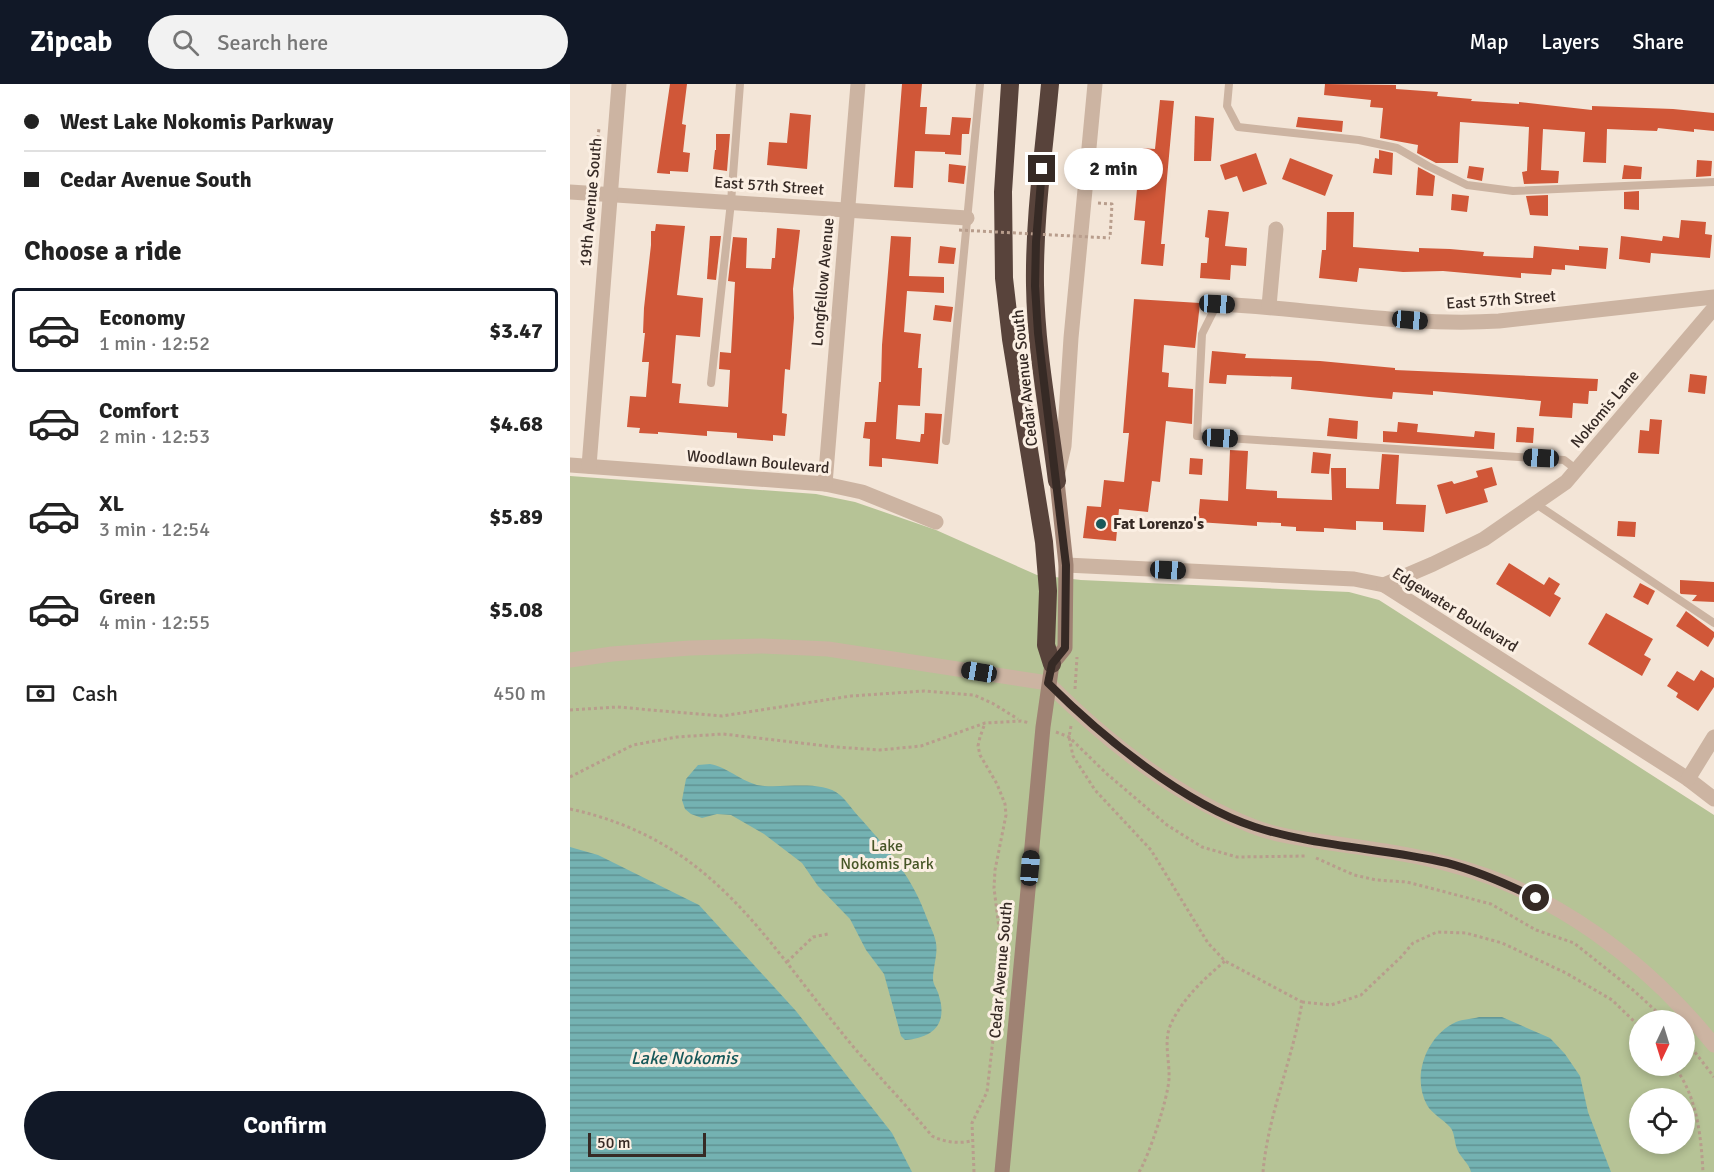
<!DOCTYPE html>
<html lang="en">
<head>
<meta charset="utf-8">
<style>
  :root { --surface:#fff; --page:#f2f2f2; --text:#222; --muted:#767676; --line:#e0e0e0; --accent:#111827 }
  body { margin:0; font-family:Signika,sans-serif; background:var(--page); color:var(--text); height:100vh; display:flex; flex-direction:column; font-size:22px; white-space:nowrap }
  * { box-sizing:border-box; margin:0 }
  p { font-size:20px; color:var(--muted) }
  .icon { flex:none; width:33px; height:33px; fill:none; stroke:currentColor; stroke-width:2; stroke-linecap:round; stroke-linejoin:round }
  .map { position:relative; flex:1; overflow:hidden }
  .side { display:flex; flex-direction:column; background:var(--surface); width:570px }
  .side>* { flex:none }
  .banner { display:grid; align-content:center; height:132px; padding:0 24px; background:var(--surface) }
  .needle { width:39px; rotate:184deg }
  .controls { position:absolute; left:1059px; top:926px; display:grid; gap:12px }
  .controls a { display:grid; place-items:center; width:66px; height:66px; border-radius:50%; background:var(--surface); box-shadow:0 3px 9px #0003; font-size:30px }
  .scale { position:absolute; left:18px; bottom:15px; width:118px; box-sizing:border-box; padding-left:6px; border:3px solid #362a25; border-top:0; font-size:16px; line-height:21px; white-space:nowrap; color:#362a25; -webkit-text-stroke:4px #fbefe3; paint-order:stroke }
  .end { position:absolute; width:27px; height:27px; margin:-14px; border:8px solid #362a25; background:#fff; box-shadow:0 0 0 3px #fff }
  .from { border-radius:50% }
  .bubble { position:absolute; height:42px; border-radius:21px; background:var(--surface); box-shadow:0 3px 9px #0003; font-size:20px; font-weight:700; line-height:42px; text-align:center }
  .car { position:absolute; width:18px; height:36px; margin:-18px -9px; border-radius:8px; box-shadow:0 0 4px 2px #0007; background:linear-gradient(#222 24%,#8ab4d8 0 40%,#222 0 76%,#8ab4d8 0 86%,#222 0) }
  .banner b { display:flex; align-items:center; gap:21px; height:57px; font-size:22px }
  .banner b+b { border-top:2px solid var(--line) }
  .banner i { width:15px; height:15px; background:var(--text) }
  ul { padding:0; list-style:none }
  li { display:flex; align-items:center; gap:18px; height:84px; margin:0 12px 9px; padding:0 12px; border:3px solid transparent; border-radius:6px }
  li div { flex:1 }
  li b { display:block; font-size:22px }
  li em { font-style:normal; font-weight:700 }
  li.on { border-color:var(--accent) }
  li>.icon { width:54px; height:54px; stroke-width:1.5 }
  h2 { padding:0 24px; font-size:27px; line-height:72px }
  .pay { display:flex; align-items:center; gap:15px; height:66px; padding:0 24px; font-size:22px }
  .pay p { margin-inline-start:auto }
  .primary-button { display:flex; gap:12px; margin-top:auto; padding:12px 24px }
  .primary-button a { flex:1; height:69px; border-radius:36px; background:var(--accent); color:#fff; font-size:24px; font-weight:700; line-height:69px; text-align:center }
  header { display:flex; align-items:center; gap:36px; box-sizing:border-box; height:84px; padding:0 30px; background:var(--accent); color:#fff }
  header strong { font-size:28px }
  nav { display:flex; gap:33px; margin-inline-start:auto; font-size:21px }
  .search { width:420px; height:54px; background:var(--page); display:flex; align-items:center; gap:15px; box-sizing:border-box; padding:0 21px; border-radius:33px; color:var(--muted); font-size:22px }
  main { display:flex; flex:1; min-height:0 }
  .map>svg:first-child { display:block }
</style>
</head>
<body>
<header>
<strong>Zipcab</strong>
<div class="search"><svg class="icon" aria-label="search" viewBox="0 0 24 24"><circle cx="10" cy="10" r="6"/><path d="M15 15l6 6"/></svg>Search here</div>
<nav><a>Map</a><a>Layers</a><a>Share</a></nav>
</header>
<main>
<section class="side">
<div class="banner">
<b><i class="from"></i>West Lake Nokomis Parkway</b>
<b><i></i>Cedar Avenue South</b>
</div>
<h2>Choose a ride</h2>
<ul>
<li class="on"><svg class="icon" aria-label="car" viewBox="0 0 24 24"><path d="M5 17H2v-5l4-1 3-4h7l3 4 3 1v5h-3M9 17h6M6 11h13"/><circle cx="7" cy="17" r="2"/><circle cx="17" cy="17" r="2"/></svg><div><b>Economy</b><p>1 min · 12:52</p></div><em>$3.47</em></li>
<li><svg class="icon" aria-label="car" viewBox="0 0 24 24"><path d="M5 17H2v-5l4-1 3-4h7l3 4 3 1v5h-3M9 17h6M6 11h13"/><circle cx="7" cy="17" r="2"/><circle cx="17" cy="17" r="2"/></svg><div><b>Comfort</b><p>2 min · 12:53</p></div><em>$4.68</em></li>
<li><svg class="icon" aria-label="car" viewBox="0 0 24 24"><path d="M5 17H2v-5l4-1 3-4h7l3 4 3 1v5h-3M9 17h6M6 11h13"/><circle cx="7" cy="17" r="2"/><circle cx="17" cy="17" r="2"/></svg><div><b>XL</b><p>3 min · 12:54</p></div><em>$5.89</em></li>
<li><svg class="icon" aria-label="car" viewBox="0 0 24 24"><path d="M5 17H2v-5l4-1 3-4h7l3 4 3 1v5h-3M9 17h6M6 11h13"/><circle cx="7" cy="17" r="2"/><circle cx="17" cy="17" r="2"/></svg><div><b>Green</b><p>4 min · 12:55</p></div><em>$5.08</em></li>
</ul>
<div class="pay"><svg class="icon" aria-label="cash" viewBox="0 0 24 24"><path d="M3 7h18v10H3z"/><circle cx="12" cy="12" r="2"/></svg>Cash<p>450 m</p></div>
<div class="primary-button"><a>Confirm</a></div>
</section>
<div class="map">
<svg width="1144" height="1088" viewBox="0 0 1144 1088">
  <defs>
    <pattern id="water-rules" width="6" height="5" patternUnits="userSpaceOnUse" patternTransform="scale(1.5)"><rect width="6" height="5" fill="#74b2b2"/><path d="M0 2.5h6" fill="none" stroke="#609191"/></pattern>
  </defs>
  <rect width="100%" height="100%" fill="#f3e5d7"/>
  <path fill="#b6c396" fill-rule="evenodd" d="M0,392L246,410L285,418L366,446L467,491L511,496L779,508L809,516L1144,731V1088H0ZM1070,936H1114V981H1070ZM1070,1014H1114V1059H1070Z"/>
  <g fill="url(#water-rules)">
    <path d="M140,680C158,683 175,701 194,702C216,704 252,696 270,711C277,717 284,728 291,735C321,769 343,794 358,837C361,844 365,852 366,859C368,870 363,883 363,895C363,901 368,906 369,912C378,941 362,954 335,956L331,952L314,890L296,866L280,835L248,802L232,779L194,750L161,731L147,730L132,734L121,730L115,725L112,716L116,695L128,681Z"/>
    <polygon points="0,763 28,771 129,821 226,927 322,1049 342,1088 0,1088"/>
    <path d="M909,933H932L980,954L995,970L1010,992L1018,1028L1041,1088H901C899,1079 890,1073 887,1065C884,1057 885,1049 880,1043C873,1035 862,1030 857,1021C841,992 857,951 886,938C893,935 902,935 909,933Z"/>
  </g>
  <g fill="#d05738">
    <polygon points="100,0 117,0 112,40 116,41 113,68 120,69 118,88 100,87 100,90 87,89"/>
    <polygon points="332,0 352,0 350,23 357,23 355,50 380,51 382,33 401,34 399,50 392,50 391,71 375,70 375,68 345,67 343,104 324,103"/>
    <polygon points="755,0 826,1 826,5 868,8 867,12 902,15 901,17 949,20 949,18 1022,26 1022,22 1103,25 1144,29 1144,47 1124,45 1124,48 1088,44 1087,47 1037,45 1036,79 1013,78 1015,48 973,45 971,86 989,87 988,99 954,100 952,88 957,87 959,43 890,38 888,79 866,79 847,69 848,61 810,54 813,24 800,23 801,16 754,11"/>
    <polygon points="590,16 604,17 591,160 595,160 593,182 571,180 575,137 564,136 571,64 585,65"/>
    <polygon points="220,29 241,31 237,85 197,81 199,58 217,59"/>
    <polygon points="625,32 644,34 641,77 624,77"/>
    <polygon points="728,33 773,37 772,48 726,43"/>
    <polygon points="146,50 160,50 157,87 143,85 145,66 146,66"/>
    <polygon points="809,66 823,69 822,91 803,89 805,74 809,75"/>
    <polygon points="686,69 697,100 673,108 667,92 655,96 650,81"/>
    <polygon points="720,74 763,91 755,112 712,95"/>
    <polygon points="1127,76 1142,77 1141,92 1126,93"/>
    <polygon points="379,80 396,82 394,100 378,98"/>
    <polygon points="1054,81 1072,83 1071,95 1052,95"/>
    <polygon points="899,82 914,84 912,97 897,94"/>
    <polygon points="848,83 865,92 863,112 846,111"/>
    <polygon points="1069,107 1069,126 1054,125 1054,108"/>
    <polygon points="882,110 899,112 897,128 881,126"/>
    <polygon points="978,111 978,132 960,131 956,112"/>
    <polygon points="638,126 659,128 655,162 677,164 676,182 661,181 660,196 630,194 631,179 637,179 639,154 635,153"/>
    <polygon points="757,128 784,128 783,163 849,168 849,164 880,165 914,168 913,172 963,174 964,162 1009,166 1009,162 1038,164 1036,185 995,181 995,186 982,185 981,191 951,189 951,194 873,187 833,188 789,184 787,198 749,194 752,166 756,166"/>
    <polygon points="1111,136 1136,138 1135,150 1142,151 1140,174 1081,169 1080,179 1049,175 1051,152 1092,157 1093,152 1109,154"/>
    <polygon points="86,140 115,142 107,211 133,214 130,253 106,251 102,299 111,300 109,319 158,323 160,286 149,285 150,268 161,269 165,198 158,197 163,153 177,154 176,184 201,185 202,174 205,174 207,144 230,146 223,205 224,234 220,286 215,285 212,329 217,330 215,352 203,351 203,357 167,354 167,349 137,347 137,352 88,348 88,350 69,349 70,344 57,343 60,312 76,313 79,278 72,278 75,249 73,249 74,224 81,161 81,147 85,147"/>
    <polygon points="140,152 151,152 146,196 137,195"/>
    <polygon points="321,152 341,153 339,192 374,193 374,209 337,207 334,248 351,250 348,284 352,284 350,322 328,321 326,355 350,358 351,350 354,350 355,329 372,330 368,380 312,374 312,383 299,382 300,355 293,354 295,338 306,338 309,298 311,298 312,261"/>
    <polygon points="370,162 386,164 384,180 368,179"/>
    <polygon points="564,215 630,219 625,264 594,261 592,288 599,289 598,303 623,305 622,340 596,337 590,398 582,397 578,428 549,425 546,457 513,454 517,422 531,423 534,396 554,398 559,349 553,349"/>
    <polygon points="365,221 383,223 381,238 363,236"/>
    <polygon points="642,267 676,270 675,274 750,277 825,284 825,286 1028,295 1027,307 1019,307 1018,320 1003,319 1002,334 969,332 971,317 863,307 863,311 823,308 822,315 799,313 721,305 722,293 657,291 656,300 639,299"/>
    <polygon points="1120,290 1137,292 1135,310 1118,308"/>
    <polygon points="759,334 788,337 787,355 757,352"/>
    <polygon points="1080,335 1092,336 1089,370 1068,369 1070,346 1079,347"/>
    <polygon points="828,338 848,340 847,348 904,353 905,347 925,349 924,365 813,358 813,347 827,348"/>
    <polygon points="947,343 964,344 963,359 946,358"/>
    <polygon points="660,366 678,367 676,405 707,407 707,414 762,416 761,384 776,384 776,404 809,405 812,370 829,371 826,420 856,421 854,448 813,446 813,438 786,437 786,446 754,444 754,448 726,447 726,443 711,442 711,439 687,438 687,442 628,438 630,415 658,417"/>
    <polygon points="743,368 761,370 759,390 741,389"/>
    <polygon points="620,374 633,375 632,391 619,390"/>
    <polygon points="922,383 927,401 914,405 918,418 876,430 867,401 882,397 884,400 908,393 906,387"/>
    <polygon points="1048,437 1066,438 1065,453 1047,452"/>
    <polygon points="939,479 974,501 979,493 990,500 984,510 991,514 980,533 926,500"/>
    <polygon points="1110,496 1144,498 1144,518 1122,517 1127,511 1111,510 1110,509"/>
    <polygon points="1070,499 1085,507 1078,521 1063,513"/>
    <polygon points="1116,527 1144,548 1144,553 1138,563 1106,542"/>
    <polygon points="1036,529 1083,555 1074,571 1081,575 1072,592 1018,560"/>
    <polygon points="1131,586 1144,594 1144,603 1128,627 1106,613 1108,609 1097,602 1107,587 1124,597"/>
  </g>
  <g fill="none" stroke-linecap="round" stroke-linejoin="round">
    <g stroke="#b89d8c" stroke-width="3" stroke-dasharray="3 3" stroke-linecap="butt">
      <polyline points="24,90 29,44"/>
      <polyline points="528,119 542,120 540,154"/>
      <polyline points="505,605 507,573"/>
      <polyline points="0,626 47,623 152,632 281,612 354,607 404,611 422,619 448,635"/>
      <path d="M501,642L499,653L503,672L525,706L581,766L638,859L655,877L732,918C723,975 698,1030 693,1088"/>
      <polyline points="486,648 499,653 537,690 597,741 632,763 667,773 737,772"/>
      <polyline points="0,693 63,661 107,653 153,650 265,663 310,666 351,662 415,639 451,637 460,639"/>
      <path d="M0,725C139,755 190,848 272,949C300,984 333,1017 362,1052C374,1058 388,1060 401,1057"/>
      <polyline points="746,774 784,791 806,796 837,798 921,820 966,846 1004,859 1063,906 1096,936"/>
      <polyline points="217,878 243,853 258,850"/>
      <polyline points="732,918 761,921 791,911 831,873 843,859 867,848 896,849 932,859 996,889 1042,916 1070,943"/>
      <polyline points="1114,954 1144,993"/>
      <path d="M1103,981C1127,1011 1131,1051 1133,1088"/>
      <polyline points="404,1088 402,1039 417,1008 429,903 430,852 424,804 425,786 436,731 435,720 427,700 410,671 408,662 410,653 415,639"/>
      <path d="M569,1088C579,1072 598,1014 599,995C600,978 593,956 601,940C612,915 635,894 655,877"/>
    </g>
    <g stroke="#ccb4a2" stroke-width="8">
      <polyline points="659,0 657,22 668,43 789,56 827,64 858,82 897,101 943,107 1144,98"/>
      <polyline points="647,220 632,250 627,352 994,376 1007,386"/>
      <polyline points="141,299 161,118 170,0"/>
      <polyline points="376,357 410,0"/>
      <polyline points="966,420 1144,539"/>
    </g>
    <g stroke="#ccb4a2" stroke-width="15">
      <polyline points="0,108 397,134"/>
      <path d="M647,220C741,224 835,243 929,237L1144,213"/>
      <polyline points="699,222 706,145"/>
      <polyline points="0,381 255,400 292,408 366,438"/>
      <polyline points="19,382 49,0"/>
      <polyline points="255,400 288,0"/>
      <polyline points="496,481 784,495 814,501 1118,695 1144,715"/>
      <polyline points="814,501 863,480 914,455 996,398 1144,224"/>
      <polyline points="1118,695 1144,653"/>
    </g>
    <g stroke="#ccb4a2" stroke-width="15">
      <polyline points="488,388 494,362 501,254 525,0"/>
      <path d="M0,576L42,570L120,564L192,562L258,565L478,599C536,657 605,712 682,742C704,751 729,754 753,758C794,764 837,769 878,780C984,807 1076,877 1144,961"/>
    </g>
    <polyline stroke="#9f8273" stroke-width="15" points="432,1088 473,643 482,580 495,564 496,481 487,397"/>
    <g stroke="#58433b" stroke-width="18">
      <polyline points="440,0 433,108 434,194 441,255 474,458 478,507 476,561 482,580"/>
      <path d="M480,0C474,67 464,134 465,201C466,267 479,332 487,397"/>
    </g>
    <polyline stroke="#b89d8c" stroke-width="3" stroke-dasharray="3 3" stroke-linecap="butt" points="389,146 540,154"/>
  </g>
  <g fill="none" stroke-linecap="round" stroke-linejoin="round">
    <path stroke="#362a25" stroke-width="8" d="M472,85L466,158L465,202L468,249L496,481L495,564L482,580L478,599C531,652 614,720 685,743C747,763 814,764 877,779C908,787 937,800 966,814"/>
  </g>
  <circle fill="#18595a" stroke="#fbefe3" stroke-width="2" cx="531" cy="440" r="6"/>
  <g text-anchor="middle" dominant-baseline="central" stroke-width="6" stroke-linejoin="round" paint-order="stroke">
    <g font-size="16" fill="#362a25" stroke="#fbefe3">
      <text transform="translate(199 102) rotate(4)">East 57th Street</text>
      <text transform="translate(21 118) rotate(-85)">19th Avenue South</text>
      <text transform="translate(253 198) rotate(-85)">Longfellow Avenue</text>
      <text transform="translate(931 216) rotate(-4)">East 57th Street</text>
      <text transform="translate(455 294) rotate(-96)">Cedar Avenue South</text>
      <text transform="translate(1035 325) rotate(-50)">Nokomis Lane</text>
      <text transform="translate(188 378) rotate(5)">Woodlawn Boulevard</text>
      <text transform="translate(885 526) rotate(32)">Edgewater Boulevard</text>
      <text transform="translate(431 886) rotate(-85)">Cedar Avenue South</text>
    </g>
    <g font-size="16" font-weight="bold" fill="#362a25" stroke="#fbefe3" text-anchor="start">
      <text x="543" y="440">Fat Lorenzo's</text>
    </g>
    <g font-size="16" fill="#475627" stroke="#fbefe3">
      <text x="317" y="762">Lake<tspan x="317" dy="18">Nokomis Park</tspan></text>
    </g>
    <g font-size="18" font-style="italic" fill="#18595a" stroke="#fbefe3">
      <text x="114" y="974">Lake Nokomis</text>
    </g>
  </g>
</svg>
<div class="controls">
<a><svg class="needle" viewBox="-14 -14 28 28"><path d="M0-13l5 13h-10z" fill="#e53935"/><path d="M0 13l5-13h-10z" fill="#767676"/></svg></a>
<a><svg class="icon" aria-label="locate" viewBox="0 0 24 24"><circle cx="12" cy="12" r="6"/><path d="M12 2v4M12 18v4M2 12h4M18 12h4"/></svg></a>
</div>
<div class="scale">50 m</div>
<i class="end from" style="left:966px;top:814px"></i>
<i class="end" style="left:472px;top:85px"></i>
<div class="bubble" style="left:494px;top:64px;width:99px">2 min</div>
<i class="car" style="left:647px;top:220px;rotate:93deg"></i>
<i class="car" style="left:840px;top:236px;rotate:95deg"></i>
<i class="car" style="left:650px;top:354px;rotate:93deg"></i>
<i class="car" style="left:971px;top:374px;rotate:273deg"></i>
<i class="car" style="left:598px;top:486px;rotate:93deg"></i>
<i class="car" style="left:409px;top:588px;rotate:279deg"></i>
<i class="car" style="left:460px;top:784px;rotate:5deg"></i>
</div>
</main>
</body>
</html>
